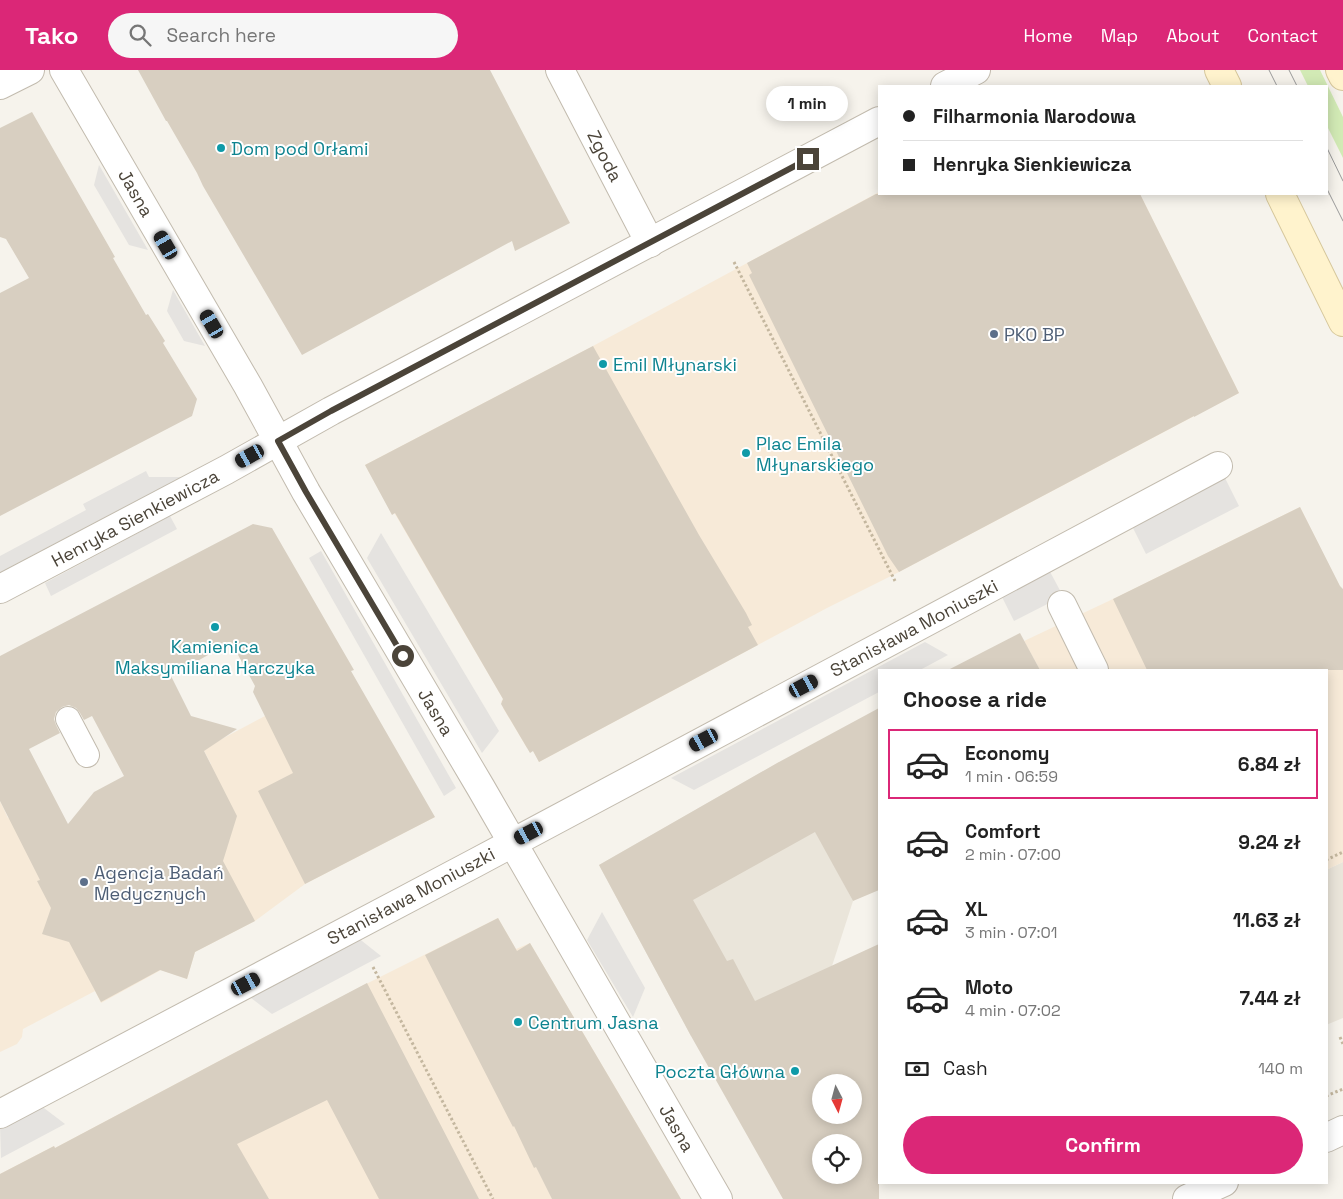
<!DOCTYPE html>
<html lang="en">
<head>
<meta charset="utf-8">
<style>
  :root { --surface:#fff; --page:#f6f6f6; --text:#222; --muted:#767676; --line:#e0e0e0; --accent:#db2777 }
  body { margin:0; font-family:"Space Grotesk",sans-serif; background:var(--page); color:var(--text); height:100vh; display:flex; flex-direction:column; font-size:19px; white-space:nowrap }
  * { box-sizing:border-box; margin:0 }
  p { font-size:16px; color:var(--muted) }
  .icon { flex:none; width:28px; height:28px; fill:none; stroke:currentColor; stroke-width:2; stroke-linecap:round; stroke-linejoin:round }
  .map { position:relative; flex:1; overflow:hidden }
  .panel { position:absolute; left:878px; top:599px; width:450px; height:515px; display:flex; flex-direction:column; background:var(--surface); border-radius:0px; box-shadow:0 2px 12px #0003 }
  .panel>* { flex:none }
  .guide { position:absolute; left:878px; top:15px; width:450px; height:110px; border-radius:0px; box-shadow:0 2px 12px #0003; display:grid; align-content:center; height:110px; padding:0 25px; background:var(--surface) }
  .needle { width:32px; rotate:174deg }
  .controls { position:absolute; left:812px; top:1004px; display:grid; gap:10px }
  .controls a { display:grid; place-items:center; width:50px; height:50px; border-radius:50%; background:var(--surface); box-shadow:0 2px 12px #0003; font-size:25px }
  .end { position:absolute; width:22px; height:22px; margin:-11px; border:6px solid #4b4439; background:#fff; box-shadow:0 0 0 2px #fff }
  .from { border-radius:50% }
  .bubble { position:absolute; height:35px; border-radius:18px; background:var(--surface); box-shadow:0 2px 12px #0003; font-size:16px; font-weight:700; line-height:35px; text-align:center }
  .car { position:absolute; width:15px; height:30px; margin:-15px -8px; border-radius:6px; box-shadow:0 0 4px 1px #0007; background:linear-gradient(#222 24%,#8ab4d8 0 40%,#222 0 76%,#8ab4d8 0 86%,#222 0) }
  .guide b { display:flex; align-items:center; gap:18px; height:48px; font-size:19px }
  .guide b+b { border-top:1px solid var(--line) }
  .guide i { width:12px; height:12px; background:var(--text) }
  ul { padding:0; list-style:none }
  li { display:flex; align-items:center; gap:15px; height:70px; margin:0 10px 8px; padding:0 15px; border:2px solid transparent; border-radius:0px }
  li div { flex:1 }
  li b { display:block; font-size:19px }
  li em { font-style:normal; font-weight:700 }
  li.active { border-color:var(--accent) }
  li>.icon { width:45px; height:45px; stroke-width:1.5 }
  h2 { padding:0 25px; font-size:22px; line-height:60px }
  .pay { display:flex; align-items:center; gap:12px; height:55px; padding:0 25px; font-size:19px }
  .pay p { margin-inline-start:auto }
  .button { display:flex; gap:10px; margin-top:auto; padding:10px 25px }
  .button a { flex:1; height:58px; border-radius:30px; background:var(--accent); color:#fff; font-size:20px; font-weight:700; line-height:58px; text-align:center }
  header { display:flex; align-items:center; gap:30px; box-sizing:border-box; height:70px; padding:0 25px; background:var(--accent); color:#fff }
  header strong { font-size:24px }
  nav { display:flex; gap:28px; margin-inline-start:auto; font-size:18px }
  .search { width:350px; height:45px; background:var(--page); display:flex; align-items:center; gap:12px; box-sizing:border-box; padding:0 18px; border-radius:28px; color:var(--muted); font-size:19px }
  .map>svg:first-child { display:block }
</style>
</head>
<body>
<header>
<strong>Tako</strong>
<div class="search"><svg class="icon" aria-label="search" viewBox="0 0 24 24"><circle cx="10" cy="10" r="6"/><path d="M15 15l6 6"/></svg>Search here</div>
<nav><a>Home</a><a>Map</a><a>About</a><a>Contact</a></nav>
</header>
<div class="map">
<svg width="1343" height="1129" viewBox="0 0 1343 1129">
  <rect width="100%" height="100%" fill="#f6f3ec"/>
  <g fill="#eae5da">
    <polygon points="779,692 853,831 832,896 691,966 599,795"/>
    <polygon points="1343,792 1343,948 1326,955 1326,800"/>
  </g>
  <g fill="#f7ead8">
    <polygon points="879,122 879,124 1140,124 1239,323 1181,353 899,502 827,538 539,692 533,681 528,677 527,678 503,638 504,634 501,632 503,629 395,444 390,440 365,395 593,276"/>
    <polygon points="1300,437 1343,523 1343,792 1326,800 1326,600 1040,600 1024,571 1113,529"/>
    <polygon points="265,646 435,747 305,814 255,851 195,882 187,909 161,900 101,933 95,921 23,959 22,967 17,974 0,982 0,731 8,748 10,748 34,788 211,694 203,679"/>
    <polygon points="498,848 516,879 530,873 681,1129 0,1129 0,1104 54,1076 55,1078 236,982 366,914"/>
  </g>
  <polygon fill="#d2eab5" points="1300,0 1320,0 1343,47 1343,88 1326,54 1326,16 1308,16"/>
  <g fill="#e5e3e0">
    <polygon points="99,95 148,180 129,175 94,115"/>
    <polygon points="173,220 205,276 184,271 167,241"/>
    <polygon points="146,401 149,407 182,407 0,502 0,486 86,440 83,434"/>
    <polygon points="1224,406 1239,436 1146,484 1131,454"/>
    <polygon points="170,446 177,459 51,526 45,513"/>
    <polygon points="381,463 499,661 482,683 367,488"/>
    <polygon points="321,481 456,718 444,726 309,488"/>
    <polygon points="1048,498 1063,526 1014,551 1000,523"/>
    <polygon points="925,572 948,585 920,600 879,600 879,622 694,720 671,708"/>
    <polygon points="602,842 645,918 633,947 587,870"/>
    <polygon points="357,867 381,886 272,944 247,925"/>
    <polygon points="40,1035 65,1054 1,1088 0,1056"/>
  </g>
  <g fill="#d8cfc1" fill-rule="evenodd">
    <polygon points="138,0 490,0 570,153 515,181 512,171 302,285 203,116 197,103 167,51 166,51"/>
    <polygon points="32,42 115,187 113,188 146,245 148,244 165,271 163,273 197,329 192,346 0,446 0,223 29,208 6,169 0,167 0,58"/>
    <polygon points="876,124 1140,124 1239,323 1194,347 1194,346 899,502 888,486 749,205 752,203 747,193"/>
    <polygon points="593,276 699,465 746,543 752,555 748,557 758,575 539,692 533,681 530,683 501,634 503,629 395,443 392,445 365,395"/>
    <polygon points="1300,437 1340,516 1343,519 1343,600 1147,600 1113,529"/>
    <path d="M253,454L272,458L354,600L351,601L435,747L305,814L258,721L293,703L253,622L255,616L231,572L171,606L191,646L237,659L204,681L237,746L223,791L255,851L195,882L187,909L160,900L101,932L69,872L42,864L51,838L37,811L40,810L0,731V586ZM69,635L76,638L80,643L84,650L92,646L124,706L94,722L68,754L29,679L60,663L56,655L54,649L56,642L62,637Z"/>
    <polygon points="1020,563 1040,600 948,600"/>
    <path d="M879,638V820L853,831L815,762L693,830L727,891L733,889L755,931L879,874V1129H783L691,966L599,795L779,692ZM821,1012H854V1045H821ZM821,1072H854V1105H821Z"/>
    <polygon points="498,848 517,881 530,873 681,1129 552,1129 536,1097 534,1098 514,1056 513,1057 425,885"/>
    <polygon points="367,913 479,1129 379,1129 327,1030 237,1074 269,1129 0,1129 0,1104 54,1076 55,1078 236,982"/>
  </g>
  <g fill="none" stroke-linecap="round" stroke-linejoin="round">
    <g stroke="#c2bbae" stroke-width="26">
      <polyline id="service" points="68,649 87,685"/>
    </g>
    <g stroke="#c2bbae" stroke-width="30">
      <polyline id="pedestrian" points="1062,535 1094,600"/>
    </g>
    <g stroke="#c2bbae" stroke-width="30">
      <g id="minor">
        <polyline points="64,0 248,316 306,422 481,718 718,1129"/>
        <polyline points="560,0 650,173"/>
        <polyline points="0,15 30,0"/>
        <polyline points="945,16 976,0"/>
        <polyline points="0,519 226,400 331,341 879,51"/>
        <polyline points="0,1044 475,793 1218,396"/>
      </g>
    </g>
    <g stroke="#c2bbae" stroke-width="30">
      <g id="tertiary">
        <polyline points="1326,1068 1343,1060"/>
        <polyline points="1187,1129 1224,1112"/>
      </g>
    </g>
    <g stroke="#d6c79b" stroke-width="30">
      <g id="secondary">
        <polyline points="1219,0 1227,16"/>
        <polyline points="1340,0 1343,6"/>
        <polyline points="1280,124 1343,252"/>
      </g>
    </g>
    <g stroke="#c4b79f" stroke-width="3" stroke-dasharray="2.5 2.5" stroke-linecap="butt">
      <polyline points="734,192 895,511"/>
      <polyline points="1326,790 1343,782"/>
      <polyline points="373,897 493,1129"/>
      <polyline points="1340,967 1343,974"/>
      <polyline points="1326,1026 1343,1019"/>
    </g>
    <use href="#service" stroke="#fff" stroke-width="24"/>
    <use href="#pedestrian" stroke="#fff" stroke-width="28"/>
    <use href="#minor" stroke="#fff" stroke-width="28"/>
    <use href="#tertiary" stroke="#fff" stroke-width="28"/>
    <use href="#secondary" stroke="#fff3cd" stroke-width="28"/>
    <g stroke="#9a9a9a" stroke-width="1">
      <polyline points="1269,0 1277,16"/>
      <polyline points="1289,0 1297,16"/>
      <polyline points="1326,76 1343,111"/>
      <polyline points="1326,117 1343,151"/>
    </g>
  </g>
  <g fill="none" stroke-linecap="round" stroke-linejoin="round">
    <polyline stroke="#4b4439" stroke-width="6" points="403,586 306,422 278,371 331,341 808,89"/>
  </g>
  <g fill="#0f9aa8" stroke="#fff" stroke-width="2">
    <circle cx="221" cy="78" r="5"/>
    <circle cx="603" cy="294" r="5"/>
    <circle cx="746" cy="383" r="5"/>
    <circle cx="215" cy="557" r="5"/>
    <circle cx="518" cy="952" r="5"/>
    <circle cx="795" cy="1001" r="5"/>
  </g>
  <g fill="#5c6f8a" stroke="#fff" stroke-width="2">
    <circle cx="994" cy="264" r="5"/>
    <circle cx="84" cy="812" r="5"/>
  </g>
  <g text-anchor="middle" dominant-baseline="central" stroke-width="4" stroke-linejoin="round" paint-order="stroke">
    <g font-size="18" fill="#0d838f" stroke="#fff" text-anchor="start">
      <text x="231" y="78">Dom pod Orłami</text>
      <text x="613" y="294">Emil Młynarski</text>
      <text x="756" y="373">Plac Emila<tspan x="756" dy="21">Młynarskiego</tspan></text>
      <text x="215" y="576" text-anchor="middle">Kamienica<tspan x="215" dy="21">Maksymiliana Harczyka</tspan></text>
      <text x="528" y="952">Centrum Jasna</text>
      <text x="785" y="1001" text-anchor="end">Poczta Główna</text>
    </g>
    <g font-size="18" fill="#4b4439" stroke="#fff">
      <text transform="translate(605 86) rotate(63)">Zgoda</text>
      <text transform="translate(136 123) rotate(60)">Jasna</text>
      <text transform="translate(135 448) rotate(-28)">Henryka Sienkiewicza</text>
      <text transform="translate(914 558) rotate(-28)">Stanisława Moniuszki</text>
      <text transform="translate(436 642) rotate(59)">Jasna</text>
      <text transform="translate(411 826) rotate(-28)">Stanisława Moniuszki</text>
      <text transform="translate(677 1058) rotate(60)">Jasna</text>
    </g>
    <g font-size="18" fill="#4e5e75" stroke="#fff" text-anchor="start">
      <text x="1004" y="264">PKO BP</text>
      <text x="94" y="802">Agencja Badań<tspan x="94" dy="21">Medycznych</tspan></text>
    </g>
  </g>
</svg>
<div class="controls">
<a><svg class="needle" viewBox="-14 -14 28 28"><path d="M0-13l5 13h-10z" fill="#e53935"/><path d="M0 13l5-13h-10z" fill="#767676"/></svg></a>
<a><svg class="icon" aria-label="locate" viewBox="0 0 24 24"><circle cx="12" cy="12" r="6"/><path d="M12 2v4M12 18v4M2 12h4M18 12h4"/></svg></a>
</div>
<i class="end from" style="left:403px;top:586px"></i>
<i class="end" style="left:808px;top:89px"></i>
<div class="bubble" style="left:766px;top:16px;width:82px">1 min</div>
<i class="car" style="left:166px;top:175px;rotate:330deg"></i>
<i class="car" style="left:212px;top:254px;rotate:330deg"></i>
<i class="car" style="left:250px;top:386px;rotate:241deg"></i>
<i class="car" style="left:804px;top:616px;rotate:62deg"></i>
<i class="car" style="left:704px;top:670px;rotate:242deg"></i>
<i class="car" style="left:529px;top:763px;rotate:242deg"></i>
<i class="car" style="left:246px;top:914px;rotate:62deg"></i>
<div class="guide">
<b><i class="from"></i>Filharmonia Narodowa</b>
<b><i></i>Henryka Sienkiewicza</b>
</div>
<section class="panel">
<h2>Choose a ride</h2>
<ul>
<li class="active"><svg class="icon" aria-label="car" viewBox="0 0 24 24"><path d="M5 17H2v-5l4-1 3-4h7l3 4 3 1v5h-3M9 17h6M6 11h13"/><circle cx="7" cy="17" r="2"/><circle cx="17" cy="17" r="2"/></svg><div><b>Economy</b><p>1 min · 06:59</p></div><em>6.84 zł</em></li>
<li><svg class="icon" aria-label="car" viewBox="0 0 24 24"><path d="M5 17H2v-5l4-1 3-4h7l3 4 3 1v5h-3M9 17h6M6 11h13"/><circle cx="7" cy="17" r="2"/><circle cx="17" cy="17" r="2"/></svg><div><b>Comfort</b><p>2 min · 07:00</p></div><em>9.24 zł</em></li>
<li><svg class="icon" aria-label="car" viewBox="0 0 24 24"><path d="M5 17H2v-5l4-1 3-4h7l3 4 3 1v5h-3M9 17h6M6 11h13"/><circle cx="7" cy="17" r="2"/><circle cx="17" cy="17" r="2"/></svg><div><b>XL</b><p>3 min · 07:01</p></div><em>11.63 zł</em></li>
<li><svg class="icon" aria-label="car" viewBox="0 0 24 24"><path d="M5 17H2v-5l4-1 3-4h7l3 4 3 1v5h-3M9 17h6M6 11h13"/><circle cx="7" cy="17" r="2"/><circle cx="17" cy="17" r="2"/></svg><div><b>Moto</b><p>4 min · 07:02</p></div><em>7.44 zł</em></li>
</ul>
<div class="pay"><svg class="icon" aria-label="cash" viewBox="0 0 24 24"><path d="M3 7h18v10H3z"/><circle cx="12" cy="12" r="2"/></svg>Cash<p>140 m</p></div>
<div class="button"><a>Confirm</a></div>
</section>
</div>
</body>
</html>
